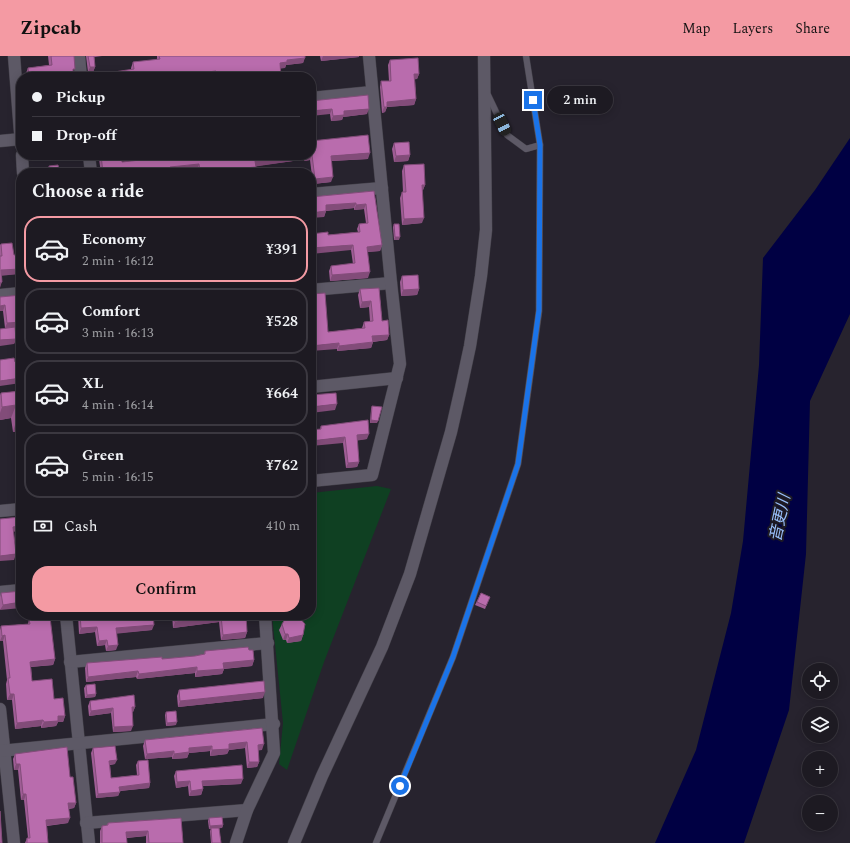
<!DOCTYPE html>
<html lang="en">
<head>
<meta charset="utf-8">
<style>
  :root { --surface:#1d1a22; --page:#25232a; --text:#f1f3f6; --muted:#a0a1a5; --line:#3b3840; --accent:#f49aa3 }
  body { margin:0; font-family:Spectral,"Noto Sans JP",serif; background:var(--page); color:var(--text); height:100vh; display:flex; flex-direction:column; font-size:15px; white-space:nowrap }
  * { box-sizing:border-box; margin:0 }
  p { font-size:13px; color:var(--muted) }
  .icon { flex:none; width:22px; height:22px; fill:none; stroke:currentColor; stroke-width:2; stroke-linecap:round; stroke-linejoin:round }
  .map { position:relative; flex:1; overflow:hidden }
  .drawer { position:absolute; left:16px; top:112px; width:300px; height:452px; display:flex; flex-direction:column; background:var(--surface); border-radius:16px; box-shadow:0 2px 10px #0003,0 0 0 1px var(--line) }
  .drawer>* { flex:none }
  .hud { position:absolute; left:16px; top:16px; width:300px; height:88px; border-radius:16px; box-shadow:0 2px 10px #0003,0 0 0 1px var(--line); display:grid; align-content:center; height:88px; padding:0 16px; background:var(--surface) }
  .controls { position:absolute; left:802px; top:607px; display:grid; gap:8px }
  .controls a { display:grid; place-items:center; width:36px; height:36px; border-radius:50%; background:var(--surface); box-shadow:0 2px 10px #0003,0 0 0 1px var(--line); font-size:20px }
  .end { position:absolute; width:18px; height:18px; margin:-9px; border:5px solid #1a73e8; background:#fff; box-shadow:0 0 0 2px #fff }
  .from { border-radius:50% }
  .bubble { position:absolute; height:28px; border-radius:14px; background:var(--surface); box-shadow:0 2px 10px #0003,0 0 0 1px var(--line); font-size:13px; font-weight:600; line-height:28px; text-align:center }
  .car { position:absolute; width:12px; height:24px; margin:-12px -6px; border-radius:5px; box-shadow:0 0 3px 1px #0007; background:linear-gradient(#222 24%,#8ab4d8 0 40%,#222 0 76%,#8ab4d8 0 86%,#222 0) }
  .hud b { display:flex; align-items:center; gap:14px; height:38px; font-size:15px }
  .hud b+b { border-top:1px solid var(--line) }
  .hud i { width:10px; height:10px; background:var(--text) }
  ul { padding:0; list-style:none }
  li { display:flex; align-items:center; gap:12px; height:66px; margin:0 8px 6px; padding:0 8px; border:2px solid var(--line); border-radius:16px }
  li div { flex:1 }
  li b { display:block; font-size:15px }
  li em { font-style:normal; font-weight:600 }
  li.current { border-color:var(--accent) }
  li>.icon { width:36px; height:36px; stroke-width:1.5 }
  h2 { padding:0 16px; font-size:18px; line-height:48px }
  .pay { display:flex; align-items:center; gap:10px; height:44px; padding:0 16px; font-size:15px }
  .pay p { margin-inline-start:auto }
  .cta { display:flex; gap:8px; margin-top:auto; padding:8px 16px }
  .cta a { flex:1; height:46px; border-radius:16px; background:var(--accent); color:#111; font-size:16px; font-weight:600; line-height:46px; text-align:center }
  header { display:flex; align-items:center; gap:24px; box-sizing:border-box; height:56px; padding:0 20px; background:var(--accent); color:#111 }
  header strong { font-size:19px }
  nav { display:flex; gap:22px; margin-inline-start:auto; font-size:14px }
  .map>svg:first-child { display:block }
</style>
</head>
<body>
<header>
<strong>Zipcab</strong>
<nav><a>Map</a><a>Layers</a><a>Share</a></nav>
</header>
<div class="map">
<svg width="850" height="787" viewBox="0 0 850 787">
  <rect width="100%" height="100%" fill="#27232e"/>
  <polygon fill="#0f4022" points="377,430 391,433 324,606 287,714 279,708 283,667 272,559 311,559 311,437"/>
  <polygon fill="#000043" points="850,82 850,258 810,345 806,498 789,654 744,787 655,787 696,694 731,557 743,485 759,309 763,202 815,134"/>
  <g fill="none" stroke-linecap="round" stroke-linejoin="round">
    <g stroke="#434049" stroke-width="7">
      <g id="service">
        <polyline points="488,39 507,79 526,93 540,89 526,0"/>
        <polyline points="376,787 453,601 518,408 539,255 540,89"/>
      </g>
    </g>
    <g stroke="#434049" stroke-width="13">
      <g id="minor">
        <polyline points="14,0 21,89"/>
        <polyline points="79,0 81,21"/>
        <polyline points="311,42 372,36"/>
        <polyline points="0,85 21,83"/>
        <polyline points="22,99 23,117"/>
        <polyline points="89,99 91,117"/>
        <polyline points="311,138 382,132"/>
        <polyline points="311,234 391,227"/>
        <polyline points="0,239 21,237"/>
        <polyline points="311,331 397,322"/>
        <polyline points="311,425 372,419 400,308 391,227 369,0"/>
        <polyline points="0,455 21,453"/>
        <polyline points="0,536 21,534"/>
        <polyline points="66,559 89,787"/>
        <polyline points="70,606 268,587"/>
        <polyline points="0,653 14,787"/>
        <polyline points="0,695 274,668"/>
        <polyline points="86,767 247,754"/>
        <polyline points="236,787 247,754 274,697 265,559"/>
        <polyline points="294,787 322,720 382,591 410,518 451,376 461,332 470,290 481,220 486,174 484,0"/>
      </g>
    </g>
    <use href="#service" stroke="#5d5966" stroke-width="6"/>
    <use href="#minor" stroke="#5d5966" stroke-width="12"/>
  </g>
  <g fill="#9f5d95">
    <polygon points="48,0 74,0 73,17 72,21 26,21 26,17 28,12 49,9"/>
    <polygon points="86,0 102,0 94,1 95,11 93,16 88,16"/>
    <polygon points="157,0 305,0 303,7 286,9 285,12 280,12 281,21 214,21 214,20 206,21 93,21 94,19 131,14 131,12 133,6 157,4"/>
    <polygon points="320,0 359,0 359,1 321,5"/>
    <polygon points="390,4 419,18 417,23 415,23 416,43 414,49 387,51 385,56 382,57 380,31 381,25 389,25 388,9"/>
    <polygon points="311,45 367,58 343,61 342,64 331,65 330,58"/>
    <polygon points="394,87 410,99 408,105 394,106 392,93"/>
    <polygon points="96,99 121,99 122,106 223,99 311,99 368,103 332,105 331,126 313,128 310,104 304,105 304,103 298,104 298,102 294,103 293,105 256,110 254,116 244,117 197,117 197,114 170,117 101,117 99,103 97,103"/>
    <polygon points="404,109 425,129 423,134 422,134 422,167 402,169 400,142 402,136 403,136 402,115"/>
    <polygon points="49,110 59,113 81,117 47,117 47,115"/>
    <polygon points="374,135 382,189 380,195 367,196 368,222 330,225 329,215 331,210 353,208 351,194 328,179 358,176 357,173 359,168 366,167 364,153 354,154 354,152 326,155 324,161 311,141"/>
    <polygon points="394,168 399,184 394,184 393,171"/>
    <polygon points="1,188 14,199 18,218 2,219 0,232 0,189"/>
    <polygon points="402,220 419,233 417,239 401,240 400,226"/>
    <polygon points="379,232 382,265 389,279 387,284 373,286 371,292 337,295 337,293 328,276 362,272 364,266 370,265 369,251 360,252 358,239 360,233"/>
    <polygon points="21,239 21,271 15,271 16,283 14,288 5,272 3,255 0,255 0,241"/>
    <polygon points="21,306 21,375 13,376 11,362 0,364 0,339 1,337 19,335 19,333 21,327"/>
    <polygon points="372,350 377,367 370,367 371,353"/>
    <polygon points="321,370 367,383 357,384 359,406 357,411 346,412 343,387 320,373"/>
    <polygon points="21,535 0,554 0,541 1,537"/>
    <polygon points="481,537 490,541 485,553 475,549"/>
    <polygon points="78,559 92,559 93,562 126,561 152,574 117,577 116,594 106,595 105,589 97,590 95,576 79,578"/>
    <polygon points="172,559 252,559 250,564 246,564 247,576 245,582 221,584 219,566 173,572"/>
    <polygon points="29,563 55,603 53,609 31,611 32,625 54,643 65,660 63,666 58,666 56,670 41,672 41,670 15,673 12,644 7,644 6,628 7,624 3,585 0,585 0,574 1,570 28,568"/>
    <polygon points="282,568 303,579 301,585 287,587 286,584 283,584 279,574"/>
    <polygon points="249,594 254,604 252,610 224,613 222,618 195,621 195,617 137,623 136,621 86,626 85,612 87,607 162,603 195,600 204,598 205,595"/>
    <polygon points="86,629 96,638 95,641 85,642 84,632"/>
    <polygon points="179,634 263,642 178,651 177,640"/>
    <polygon points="90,645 135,651 133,656 132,656 131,675 113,676 111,657 89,660 88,650"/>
    <polygon points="166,656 176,669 166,670 165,659"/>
    <polygon points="262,672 262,694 258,694 259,706 257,711 247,712 245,692 229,694 227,698 210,700 210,695 189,697 187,702 172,703 172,701 145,703 143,690 145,684"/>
    <polygon points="93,692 115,708 110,709 111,722 137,719 136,709 138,705 150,727 149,732 120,735 118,740 96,742 91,697"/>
    <polygon points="15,698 70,721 76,747 74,752 69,753 68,767 47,770 48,787 25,787 27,782 28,782 24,744 21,744 18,714 14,714 13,703"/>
    <polygon points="176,715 241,728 203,730 203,733 201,739 189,740 188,730 176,732 174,720"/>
    <polygon points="181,762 183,787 146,787 146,780 127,782 127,787 100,787 100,775 102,770 107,769 108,767"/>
    <polygon points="209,762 223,769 222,772 219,772 221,787 211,787 210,775 211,773 209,773 208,765"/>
  </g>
  <g fill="#824c79">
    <polygon points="323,0 359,0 359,1 321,5"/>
    <polygon points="305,2 303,7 286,9 285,12 278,13 280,7 287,4"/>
    <polygon points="90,11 95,11 93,16 88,16"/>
    <polygon points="216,15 214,20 206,21 190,21 191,18"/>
    <polygon points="167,17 165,21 136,21 136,20"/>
    <polygon points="414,18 419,18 417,23 412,24"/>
    <polygon points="416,43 414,49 385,51 387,46"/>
    <polygon points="384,51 387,51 385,56 382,57"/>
    <polygon points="332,53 330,58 311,60 311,55"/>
    <polygon points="369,53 367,58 343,61 342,64 331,65 333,60 344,55"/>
    <polygon points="370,97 368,103 329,105 331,100"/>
    <polygon points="99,99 101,99 99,103 97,103"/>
    <polygon points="294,99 299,99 298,102 294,103 293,105 253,111 255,105"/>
    <polygon points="299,99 305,99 304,103 298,104"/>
    <polygon points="306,99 312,99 310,104 304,105"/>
    <polygon points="410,99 408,105 394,106 396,100"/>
    <polygon points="199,108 197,114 170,117 158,117 170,111"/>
    <polygon points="256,111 254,116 244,117 199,117 200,116"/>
    <polygon points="333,121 331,126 313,128 315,123"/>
    <polygon points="422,129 425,129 423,134 419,134"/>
    <polygon points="356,147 354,152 324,155 326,149"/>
    <polygon points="366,148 364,153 354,154 356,149"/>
    <polygon points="326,155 324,161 311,162 311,157"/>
    <polygon points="424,162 422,167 402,169 404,163"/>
    <polygon points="395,181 400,181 399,184 394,184"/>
    <polygon points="353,189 351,194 311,198 311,192"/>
    <polygon points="382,189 380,195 365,196 367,191"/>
    <polygon points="20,213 18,218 0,220 1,214"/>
    <polygon points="370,216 368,222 330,225 332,219"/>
    <polygon points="2,226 0,231 0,232 0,227"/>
    <polygon points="419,233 417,239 401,240 403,234"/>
    <polygon points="371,245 369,251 360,252 362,246"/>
    <polygon points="5,249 3,255 0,255 0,250"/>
    <polygon points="21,266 21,271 5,272 7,267"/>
    <polygon points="389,279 387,284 370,286 372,280"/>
    <polygon points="16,283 14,288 0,290 0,284"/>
    <polygon points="373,286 371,292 337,295 339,290"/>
    <polygon points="339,287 337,293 311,295 311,290"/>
    <polygon points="21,322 21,327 0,330 0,325"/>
    <polygon points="337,348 335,354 311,357 311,351"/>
    <polygon points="16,349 11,362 0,364 0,357 2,351"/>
    <polygon points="17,362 21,362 21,375 13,376"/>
    <polygon points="371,364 378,365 377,367 370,367"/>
    <polygon points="369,378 367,383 355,385 357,379"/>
    <polygon points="345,381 343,387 311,390 311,385"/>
    <polygon points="359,406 357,411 346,412 348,407"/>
    <polygon points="21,470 21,475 11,476 13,471"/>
    <polygon points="16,498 14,504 0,505 0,500"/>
    <polygon points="21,546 21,552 0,554 3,549"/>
    <polygon points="246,559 252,559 250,564 244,565"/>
    <polygon points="221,560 219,566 173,572 175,566"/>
    <polygon points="154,569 152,574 114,578 116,572"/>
    <polygon points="97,571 95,576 79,578 81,572"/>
    <polygon points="247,576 245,582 221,584 223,579"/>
    <polygon points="285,578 288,578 286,584 283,584"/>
    <polygon points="5,579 3,585 0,585 2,580"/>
    <polygon points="303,579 301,585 287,587 289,582"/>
    <polygon points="107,584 105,589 97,590 99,585"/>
    <polygon points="118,589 116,594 106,595 108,590"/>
    <polygon points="55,603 53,609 28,611 30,606"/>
    <polygon points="254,604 252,610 221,613 223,607"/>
    <polygon points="197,611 195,617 137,623 139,618"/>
    <polygon points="224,613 222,618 195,621 197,615"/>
    <polygon points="138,615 136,621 86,626 88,621"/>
    <polygon points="265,636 263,642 178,651 180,645"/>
    <polygon points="10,638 14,638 12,644 7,644"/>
    <polygon points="96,638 95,641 85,642 87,639"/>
    <polygon points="132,651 135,651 133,656 130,656"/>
    <polygon points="113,652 111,657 89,660 91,655"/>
    <polygon points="58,660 65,660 63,666 58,666 56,670 41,672 44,666"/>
    <polygon points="43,664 41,670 15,673 17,667"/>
    <polygon points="177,666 176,669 166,670 167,667"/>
    <polygon points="133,670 131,675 113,676 114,671"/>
    <polygon points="247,686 245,692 229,694 227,698 210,700 212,694 229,688"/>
    <polygon points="264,688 262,694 255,695 258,689"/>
    <polygon points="212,690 210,695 189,697 187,702 172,703 174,698 189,692"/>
    <polygon points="174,695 172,701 145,703 147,698"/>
    <polygon points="117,704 115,708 108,709 109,705"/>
    <polygon points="249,706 259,706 257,711 247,712"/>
    <polygon points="16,708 20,708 18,714 14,714"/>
    <polygon points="243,723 241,728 200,730 202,725"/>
    <polygon points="190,725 188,730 176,732 177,726"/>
    <polygon points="150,727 149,732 118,735 119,731"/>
    <polygon points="203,733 201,739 189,740 191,735"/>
    <polygon points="120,736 118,740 96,742 98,738"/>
    <polygon points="23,738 26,738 24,744 21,744"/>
    <polygon points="68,747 76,747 74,752 66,753"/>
    <polygon points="70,762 68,767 44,770 46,764"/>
    <polygon points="223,769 222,772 209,773 210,770"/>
    <polygon points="148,775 146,780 124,782 126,776"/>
  </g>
  <g fill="#b96cad" stroke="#824c79">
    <polygon points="51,0 74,0 75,13 73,13 73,18 71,18 71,21 29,21 28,12 52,9"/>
    <polygon points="88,0 94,0 95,11 90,11"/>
    <polygon points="159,0 305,0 305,2 287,4 287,6 280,7 281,21 216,21 216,15 191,18 191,21 168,21 167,17 136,20 136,21 95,21 94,19 134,13 133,6 160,3"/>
    <polygon points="418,2 419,18 414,18 416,43 387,46 387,51 384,51 381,25 391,25 390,4"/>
    <polygon points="368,39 369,53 344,55 344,59 333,60 332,53 311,55 311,45"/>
    <polygon points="368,79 370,97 331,100 333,121 315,123 312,99 311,99 311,85"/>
    <polygon points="409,86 410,99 396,100 394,87"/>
    <polygon points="101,99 121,99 122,106 186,99 215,99 215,100 223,99 294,99 295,100 255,105 256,111 200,116 199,108 170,111 170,116 158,117 103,117"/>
    <polygon points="424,108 425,129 422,129 424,162 404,163 402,136 406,136 404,109"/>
    <polygon points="58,109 59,113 81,112 81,117 50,117 49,110"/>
    <polygon points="374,135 382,189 367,191 370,216 332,219 331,210 355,207 353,189 311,192 311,178 328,176 328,179 360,176 359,168 368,167 366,148 356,149 356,147 326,149 326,155 311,157 311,141"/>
    <polygon points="394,168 399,168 400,181 395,181"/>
    <polygon points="12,187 14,199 19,199 20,213 1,214 2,226 0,227 0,200 2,200 1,188"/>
    <polygon points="418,219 419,233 403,234 402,220"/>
    <polygon points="379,232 382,265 388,264 389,279 372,280 373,286 339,290 339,287 311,290 311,238 325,237 328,276 365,272 364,266 373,265 371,245 362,246 360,233"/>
    <polygon points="21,239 21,266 7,267 5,249 0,250 0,241"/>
    <polygon points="15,271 16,283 0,284 0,273"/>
    <polygon points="14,302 15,306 21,306 21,322 0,325 0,304"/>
    <polygon points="21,335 21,362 17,362 16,349 2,351 1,337"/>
    <polygon points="336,337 337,348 311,351 311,339"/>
    <polygon points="372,350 382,351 378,365 371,364"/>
    <polygon points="368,364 369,378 357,379 359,406 348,407 345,381 311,385 311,374 321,373 321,370"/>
    <polygon points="19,457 21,457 21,470 13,471 16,498 0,500 0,463 20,461"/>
    <polygon points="21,535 21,546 3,549 1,537"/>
    <polygon points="481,537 490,541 486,550 477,546"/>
    <polygon points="80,559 92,559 93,562 111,559 125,559 126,561 141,559 153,559 154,569 116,572 118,589 108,590 107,584 99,585 97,571 81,572"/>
    <polygon points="175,559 249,559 246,559 247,576 223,579 221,560 175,566"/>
    <polygon points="293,559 297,559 305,568 303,579 289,582 288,578 285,578 282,568 287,560"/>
    <polygon points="50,561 55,603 30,606 32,625 52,623 54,643 63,642 65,660 58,660 58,665 44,666 43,664 17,667 14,638 10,638 8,622 10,622 5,579 2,580 1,570 30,568 29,563"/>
    <polygon points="248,591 249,594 253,594 254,604 223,607 224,613 197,615 197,611 139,618 138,615 88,621 87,607 162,601 162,603 195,600 205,598 205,595"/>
    <polygon points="264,625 265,636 180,645 179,634"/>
    <polygon points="95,628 96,638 87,639 86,629"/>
    <polygon points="134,639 135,651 132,651 133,670 114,671 113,652 91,655 90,645"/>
    <polygon points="176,655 177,666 167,667 166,656"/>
    <polygon points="262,672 264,688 258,689 259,706 249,706 247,686 229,688 229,693 212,694 212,690 189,692 189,696 174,698 174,695 147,698 145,684"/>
    <polygon points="115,690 117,704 109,705 111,722 139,719 138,705 148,704 150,727 119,731 120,736 98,738 93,692"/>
    <polygon points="67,691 70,721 73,721 76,747 68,747 70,762 46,764 48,787 27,787 27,782 30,782 26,738 23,738 20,708 16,708 15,698"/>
    <polygon points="242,709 243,723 202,725 203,733 191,735 190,725 177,726 176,715"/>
    <polygon points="0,755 2,787 0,787"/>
    <polygon points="222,761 223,769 210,770 209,762"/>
    <polygon points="181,762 183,787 149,787 148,775 126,776 127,787 102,787 102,770 108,769 108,767"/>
    <polygon points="211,772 219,772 221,787 212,787"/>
  </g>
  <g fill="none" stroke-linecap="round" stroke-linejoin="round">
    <polyline stroke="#1a73e8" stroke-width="5" points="400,730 453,601 518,408 539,254 540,89 533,44"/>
  </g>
  <g text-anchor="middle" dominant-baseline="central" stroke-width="4" stroke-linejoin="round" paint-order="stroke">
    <g font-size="16" font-style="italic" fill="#9ac0fc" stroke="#1d1a24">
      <text transform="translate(780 462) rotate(-78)">音更川</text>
    </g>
  </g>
</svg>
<div class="controls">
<a><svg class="icon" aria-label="locate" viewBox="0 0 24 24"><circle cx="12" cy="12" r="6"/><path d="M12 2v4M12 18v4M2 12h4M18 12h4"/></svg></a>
<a><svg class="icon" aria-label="layers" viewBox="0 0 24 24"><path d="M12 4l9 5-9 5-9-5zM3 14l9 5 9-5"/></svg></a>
<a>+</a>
<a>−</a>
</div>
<i class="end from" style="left:400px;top:730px"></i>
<i class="end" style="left:533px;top:44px"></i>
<div class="bubble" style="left:547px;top:30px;width:66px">2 min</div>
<i class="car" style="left:502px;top:68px;rotate:154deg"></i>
<div class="hud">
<b><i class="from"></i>Pickup</b>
<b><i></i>Drop-off</b>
</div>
<section class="drawer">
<h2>Choose a ride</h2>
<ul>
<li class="current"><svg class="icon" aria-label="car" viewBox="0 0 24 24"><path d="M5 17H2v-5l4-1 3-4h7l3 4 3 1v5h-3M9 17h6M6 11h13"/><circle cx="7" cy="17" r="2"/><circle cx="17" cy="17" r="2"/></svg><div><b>Economy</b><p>2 min · 16:12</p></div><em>¥391</em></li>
<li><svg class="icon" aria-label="car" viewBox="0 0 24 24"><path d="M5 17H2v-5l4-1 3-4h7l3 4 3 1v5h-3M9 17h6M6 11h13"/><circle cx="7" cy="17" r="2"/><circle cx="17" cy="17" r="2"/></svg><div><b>Comfort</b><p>3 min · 16:13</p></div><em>¥528</em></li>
<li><svg class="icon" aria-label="car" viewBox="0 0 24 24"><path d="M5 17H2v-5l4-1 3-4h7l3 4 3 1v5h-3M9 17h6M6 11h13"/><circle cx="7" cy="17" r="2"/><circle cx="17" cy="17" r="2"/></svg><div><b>XL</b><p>4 min · 16:14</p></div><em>¥664</em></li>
<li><svg class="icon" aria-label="car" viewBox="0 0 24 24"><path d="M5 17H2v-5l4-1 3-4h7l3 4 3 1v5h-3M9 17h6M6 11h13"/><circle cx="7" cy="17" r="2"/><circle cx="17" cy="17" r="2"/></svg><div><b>Green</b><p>5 min · 16:15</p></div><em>¥762</em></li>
</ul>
<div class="pay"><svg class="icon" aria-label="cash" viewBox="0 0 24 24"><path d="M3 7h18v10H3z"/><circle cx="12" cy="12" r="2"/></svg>Cash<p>410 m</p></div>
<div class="cta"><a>Confirm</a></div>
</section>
</div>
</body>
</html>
